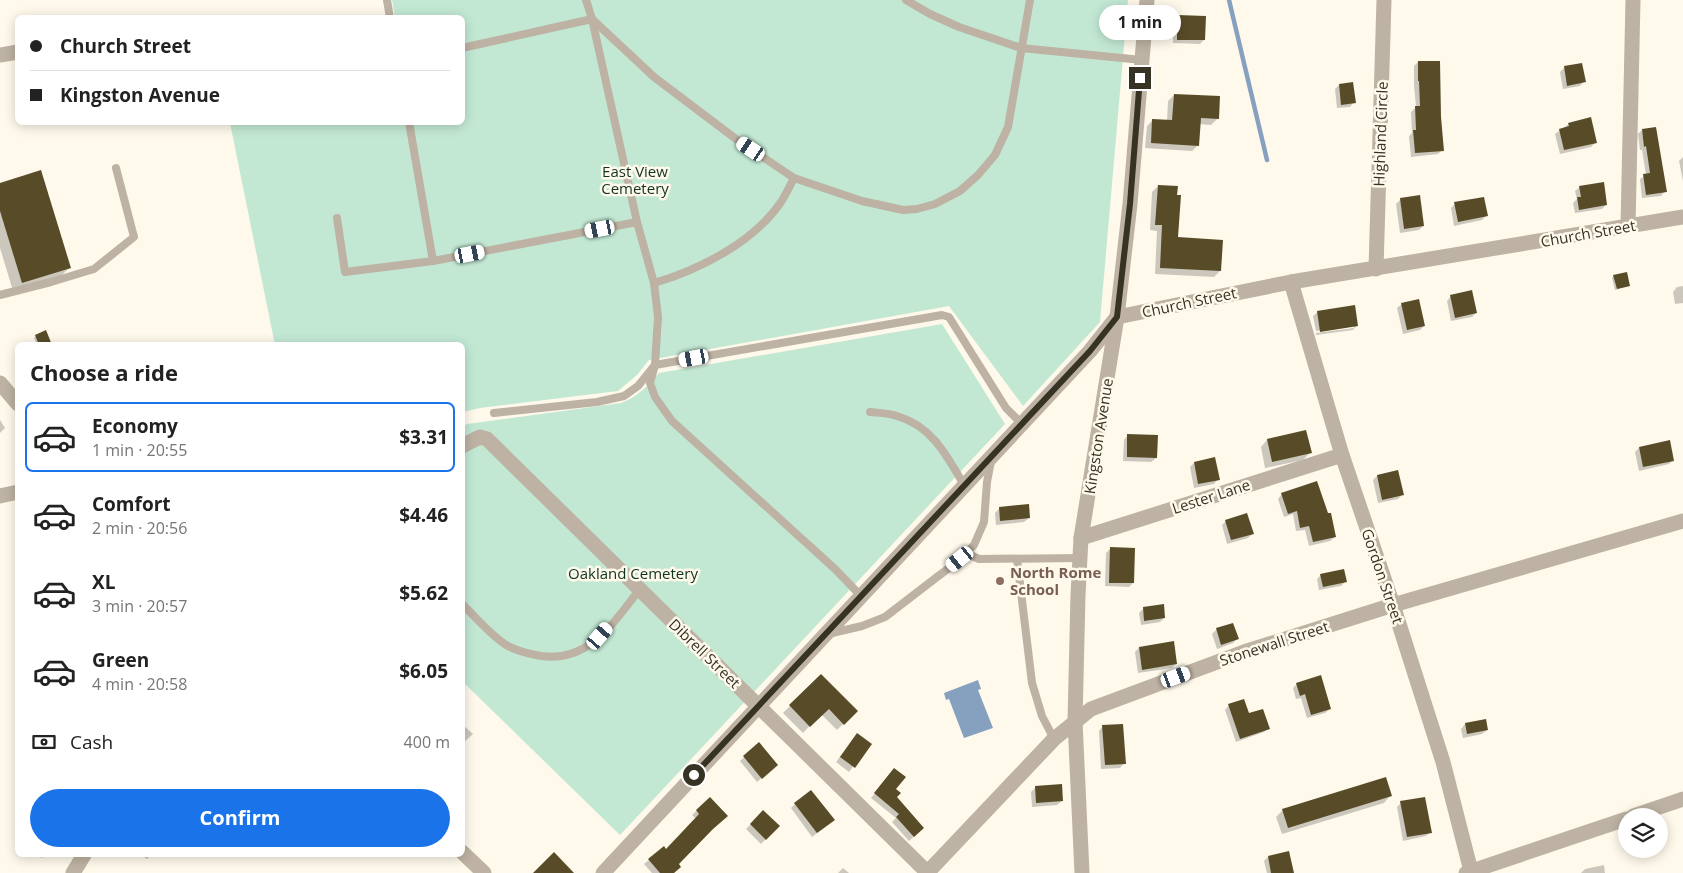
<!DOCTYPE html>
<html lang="en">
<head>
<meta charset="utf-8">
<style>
  :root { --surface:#fff; --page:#f6f6f6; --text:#222; --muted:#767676; --line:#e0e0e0; --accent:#1a73e8 }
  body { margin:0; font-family:"Open Sans",sans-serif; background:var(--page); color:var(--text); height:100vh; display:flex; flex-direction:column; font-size:19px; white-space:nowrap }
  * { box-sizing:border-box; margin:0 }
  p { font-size:16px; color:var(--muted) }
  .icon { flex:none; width:28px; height:28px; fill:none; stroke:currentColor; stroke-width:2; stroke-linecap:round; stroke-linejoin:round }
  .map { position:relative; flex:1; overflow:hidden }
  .details { position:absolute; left:15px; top:342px; width:450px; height:515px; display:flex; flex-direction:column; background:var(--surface); border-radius:8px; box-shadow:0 2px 12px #0003 }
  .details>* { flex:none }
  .guide { position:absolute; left:15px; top:15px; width:450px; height:110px; border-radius:8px; box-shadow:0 2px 12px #0003; display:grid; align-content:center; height:110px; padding:0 15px; background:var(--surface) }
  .fabs { position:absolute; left:1618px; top:808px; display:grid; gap:10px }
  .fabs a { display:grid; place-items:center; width:50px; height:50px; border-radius:50%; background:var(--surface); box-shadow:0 2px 12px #0003; font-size:25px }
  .end { position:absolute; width:22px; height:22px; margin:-11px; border:6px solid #363224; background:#fff; box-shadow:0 0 0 2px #fff }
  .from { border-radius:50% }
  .bubble { position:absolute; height:35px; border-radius:18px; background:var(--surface); box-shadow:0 2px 12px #0003; font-size:16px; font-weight:700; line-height:35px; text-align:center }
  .car { position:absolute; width:15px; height:30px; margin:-15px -8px; border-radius:6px; box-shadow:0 0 4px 1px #0007; background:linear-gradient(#fff 24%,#345 0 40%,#fff 0 76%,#345 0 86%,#fff 0) }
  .guide b { display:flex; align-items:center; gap:18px; height:48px; font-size:19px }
  .guide b+b { border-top:1px solid var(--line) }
  .guide i { width:12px; height:12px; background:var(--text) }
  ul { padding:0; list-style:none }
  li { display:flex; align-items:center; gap:15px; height:70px; margin:0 10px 8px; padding:0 5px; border:2px solid transparent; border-radius:8px }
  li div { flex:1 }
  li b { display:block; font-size:19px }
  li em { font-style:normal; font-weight:700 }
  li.on { border-color:var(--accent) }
  li>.icon { width:45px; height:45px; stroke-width:1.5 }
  h2 { padding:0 15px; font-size:22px; line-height:60px }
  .pay { display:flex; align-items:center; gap:12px; height:55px; padding:0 15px; font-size:19px }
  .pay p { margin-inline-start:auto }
  .action { display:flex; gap:10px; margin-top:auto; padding:10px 15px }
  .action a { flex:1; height:58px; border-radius:30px; background:var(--accent); color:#fff; font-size:20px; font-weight:700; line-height:58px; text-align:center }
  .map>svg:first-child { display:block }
</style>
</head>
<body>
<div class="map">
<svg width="1683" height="873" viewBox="0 0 1683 873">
  <rect width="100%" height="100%" fill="#fef9eb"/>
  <g fill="#c2e8d4">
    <polygon points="392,0 1128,0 1100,322 1023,406 949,306 649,360 637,375 618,391 480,408 463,412 462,345 275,345 230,123 462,122 462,18 395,17"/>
    <path d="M942,324L1005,424L620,835L463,682L462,428L467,424L621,403C637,397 647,387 659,373Z"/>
  </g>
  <polygon fill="#86a1c0" points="978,680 981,689 978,690 993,728 964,738 949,699 946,700 944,693"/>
  <g fill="#0003">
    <polygon points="1178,17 1204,40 1200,44 1173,43 1173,21"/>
    <polygon points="1418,62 1439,117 1442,150 1438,154 1411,157 1409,136 1412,133 1411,112 1416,107 1414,85 1414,66"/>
    <polygon points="1581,64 1584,81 1580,86 1563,89 1560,72 1564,68"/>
    <polygon points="1339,85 1354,102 1350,107 1337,108 1335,89"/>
    <polygon points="1174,95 1218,118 1211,125 1199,124 1198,145 1192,151 1145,148 1147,126 1153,120 1167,121 1168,101"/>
    <polygon points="1569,124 1596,142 1591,147 1560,154 1555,134"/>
    <polygon points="1642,130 1665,191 1661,196 1642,198 1640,179 1646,175 1642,150 1640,150 1638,134"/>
    <polygon points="1683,157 1683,181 1679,161"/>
    <polygon points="0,184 70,267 61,276 13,291 0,248"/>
    <polygon points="1158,186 1176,238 1220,271 1214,277 1155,274 1157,231 1150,230 1152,192"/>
    <polygon points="1580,187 1606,205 1602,209 1575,213 1573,203 1577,199 1575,191"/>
    <polygon points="1419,197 1423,226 1419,230 1400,233 1396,204 1400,200"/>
    <polygon points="1455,204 1486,216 1482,220 1454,226 1451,208"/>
    <polygon points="1614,276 1629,286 1615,290 1612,278"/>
    <polygon points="1683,286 1683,303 1675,304 1673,292 1677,287"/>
    <polygon points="1451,296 1476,313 1472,317 1451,321 1447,301"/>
    <polygon points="1402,304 1424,326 1420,330 1403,334 1397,308"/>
    <polygon points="1318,312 1357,325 1353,330 1316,335 1316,333 1354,328 1354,325 1316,331 1313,316"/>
    <polygon points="36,336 49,345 37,345 34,338"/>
    <polygon points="0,420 5,428 0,433"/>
    <polygon points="1128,435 1156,458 1151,462 1123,461 1124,440"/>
    <polygon points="1267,440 1310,453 1303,460 1265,468 1261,447"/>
    <polygon points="1639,448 1673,460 1669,464 1639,471 1635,452"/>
    <polygon points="1194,463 1218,479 1214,484 1194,488 1190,467"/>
    <polygon points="1377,476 1402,495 1398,499 1378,503 1373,480"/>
    <polygon points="1282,494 1335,537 1330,541 1309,546 1305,530 1296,531 1293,514 1284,517 1278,499"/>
    <polygon points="1000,508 1029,518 1024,522 996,525 995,513"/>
    <polygon points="1226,521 1252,534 1248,538 1227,544 1222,525"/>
    <polygon points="1110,549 1133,583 1129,587 1105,586 1106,553"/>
    <polygon points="1321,575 1346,581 1341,586 1319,590 1317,579"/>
    <polygon points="1143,609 1164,618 1160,622 1141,625 1139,613"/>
    <polygon points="1232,624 1237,639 1233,643 1217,649 1212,634 1216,630"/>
    <polygon points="1173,643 1176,664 1172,668 1138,673 1135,652 1139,648"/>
    <polygon points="821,675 856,711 837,730 821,714 803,733 783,713"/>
    <polygon points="1297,684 1330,709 1325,713 1307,718 1301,698 1296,699 1293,688"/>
    <polygon points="1229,705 1248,715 1268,728 1264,732 1236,742 1225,710"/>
    <polygon points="462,724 473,734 462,744"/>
    <polygon points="1465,724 1487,730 1482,734 1463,738 1461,729"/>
    <polygon points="1103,726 1124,763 1120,768 1101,769 1099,731"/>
    <polygon points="853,739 870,744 849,772 836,762"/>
    <polygon points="759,744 772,769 757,782 740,761"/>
    <polygon points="890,774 896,797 923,828 909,841 892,822 896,818 871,798"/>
    <polygon points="1036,787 1062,801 1057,805 1032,807 1031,792"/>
    <polygon points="1390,796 1384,803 1282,834 1276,817 1283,810"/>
    <polygon points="710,798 673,873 652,873 644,864 649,860 666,851 696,819 692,815"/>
    <polygon points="1401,803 1430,832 1426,836 1403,841 1397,807"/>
    <polygon points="795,804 829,824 812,837 791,808"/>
    <polygon points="763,812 778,826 761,844 746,829"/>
    <polygon points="36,855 45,855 42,858"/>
    <polygon points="141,855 151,855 147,859"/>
    <polygon points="1268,857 1292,873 1267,873 1264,861"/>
    <polygon points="1604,865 1605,873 1581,873 1585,869"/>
    <polygon points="843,868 849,873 838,873"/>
  </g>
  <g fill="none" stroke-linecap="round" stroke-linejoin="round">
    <polyline stroke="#86a1c0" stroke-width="4.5" points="1229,0 1267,160"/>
  </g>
  <g fill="#584c28">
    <polygon points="1177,15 1206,16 1205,40 1177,40"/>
    <polygon points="1418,61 1440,61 1441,117 1444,151 1415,153 1413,130 1416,130 1415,106 1420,106 1419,81 1418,81"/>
    <polygon points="1582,63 1586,82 1567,86 1564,66"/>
    <polygon points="1353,82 1356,103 1341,105 1339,84"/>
    <polygon points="1174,94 1220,96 1219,119 1201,118 1199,146 1151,143 1152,119 1172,120"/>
    <polygon points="1591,117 1597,143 1564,150 1559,129 1569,126 1568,123"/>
    <polygon points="1656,127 1667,192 1646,195 1643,174 1650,173 1646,146 1644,147 1642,129"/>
    <polygon points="41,170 71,268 22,283 0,211 0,183"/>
    <polygon points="1604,182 1607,205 1579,210 1577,197 1581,197 1579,186"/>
    <polygon points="1158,185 1178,186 1177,195 1181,195 1178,237 1223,240 1221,271 1160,268 1162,225 1155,225"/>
    <polygon points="1420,195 1424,226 1404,229 1400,198"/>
    <polygon points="1484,197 1488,216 1458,222 1454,202"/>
    <polygon points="1627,272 1630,286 1617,289 1613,275"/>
    <polygon points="1472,290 1477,313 1455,318 1450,295"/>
    <polygon points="1419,299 1425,326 1407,330 1401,303"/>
    <polygon points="1355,305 1358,326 1320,332 1317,311"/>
    <polygon points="46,330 52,345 39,345 35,335"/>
    <polygon points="1306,430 1312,453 1272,462 1267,439"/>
    <polygon points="1127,434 1158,435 1157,458 1127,457"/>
    <polygon points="1670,440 1674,461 1643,467 1639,447"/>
    <polygon points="1215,457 1220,480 1198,484 1194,462"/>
    <polygon points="1398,470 1404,495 1382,500 1377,475"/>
    <polygon points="1317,481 1328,513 1331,513 1336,537 1313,542 1309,526 1300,528 1297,511 1288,514 1281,493"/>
    <polygon points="1029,504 1030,518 1000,521 999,507"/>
    <polygon points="1247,513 1254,534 1231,540 1225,520"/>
    <polygon points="1110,547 1135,548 1134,583 1109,583"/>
    <polygon points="1344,569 1347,582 1323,587 1320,574"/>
    <polygon points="1164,604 1165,618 1144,621 1143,607"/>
    <polygon points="1233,623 1239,639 1221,645 1216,628"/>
    <polygon points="1174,641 1177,664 1142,670 1139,647"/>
    <polygon points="821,674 858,711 844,725 829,709 810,727 789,705"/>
    <polygon points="1321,675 1331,709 1311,715 1305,694 1300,696 1296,683"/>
    <polygon points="1244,699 1249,713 1263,709 1270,729 1240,739 1228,704"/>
    <polygon points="1486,719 1488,730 1467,734 1465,723"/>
    <polygon points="1123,724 1126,764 1105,765 1102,725"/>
    <polygon points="857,733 872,744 855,768 840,757"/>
    <polygon points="759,742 778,765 762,779 743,756"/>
    <polygon points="894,768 906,777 896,789 901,793 897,797 924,828 914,837 896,817 899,814 874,793"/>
    <polygon points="1386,777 1392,796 1288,828 1282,809"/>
    <polygon points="1062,784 1063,801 1036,803 1035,786"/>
    <polygon points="811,790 835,820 817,833 794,803"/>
    <polygon points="710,797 728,816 713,829 679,864 681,867 674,873 660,873 648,859 664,846 666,849 699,814 696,810"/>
    <polygon points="1425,797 1432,833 1407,837 1400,801"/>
    <polygon points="763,810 780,826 766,840 750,824"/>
    <polygon points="1289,851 1294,873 1271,873 1268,856"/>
    <polygon points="554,852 574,873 533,873"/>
  </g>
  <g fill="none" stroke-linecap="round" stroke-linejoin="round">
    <g stroke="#bdb2a3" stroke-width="8">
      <polyline points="387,0 390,18"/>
      <polyline points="586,0 592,19 637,222 654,283 658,317 655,365 650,383 655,397 672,421 835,569 861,596"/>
      <polyline points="906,0 930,14 959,27 1021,48 1142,60"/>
      <polyline points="462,48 592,19 654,77 736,139 794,178 862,201 903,210 917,209 935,204 960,191 978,175 995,155 1008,127 1030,0"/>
      <polyline points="409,122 433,261"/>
      <polyline points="337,218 345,272 433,261 637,222"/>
      <path d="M654,283C699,270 754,242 781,202C786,194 790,186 794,178"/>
      <polyline points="0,295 51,282 94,269 134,237 116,168"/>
      <path d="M870,412C879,413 889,413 897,416C932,426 947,456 964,485"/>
      <polyline points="494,413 597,402 624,396 638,386 655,365 942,315 949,317 1006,408 1022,424"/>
      <polyline points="966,553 979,559 1080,558"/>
      <polyline points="1017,559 1032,683 1042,716 1054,739"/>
      <path d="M462,604C477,618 491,636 508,646C517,651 530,654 541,656C589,663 613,623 640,589"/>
      <polyline points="828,634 862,626 885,617 937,577 961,559 974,545 984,522 987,482 991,461"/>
    </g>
    <g stroke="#bdb2a3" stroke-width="15">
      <polyline points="0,55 18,52"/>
      <polyline points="1628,226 1633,0"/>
      <polyline points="1376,269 1384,0"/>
      <polyline points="1291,282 1342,455 1393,605 1443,762 1471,871"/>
      <polyline points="462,446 480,437 487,439 928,873"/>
      <polyline points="0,496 18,492"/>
      <polyline points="1081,538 1342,455"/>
      <polyline points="1633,816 1683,799"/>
      <polyline points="603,873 1090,351 1117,317 1291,282 1683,217"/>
      <polyline points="927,873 1054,739 1091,709 1244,652 1393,605 1683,521"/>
      <polyline points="1466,873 1626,819"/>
    </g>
    <g stroke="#bdb2a3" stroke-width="15">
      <polyline points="0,383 18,404"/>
      <polyline points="462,852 484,873"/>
      <polyline points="73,873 84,855"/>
      <polyline points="1082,873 1075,721 1078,595 1081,538 1117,317 1130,204 1147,0"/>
    </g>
  </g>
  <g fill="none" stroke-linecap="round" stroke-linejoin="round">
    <polyline stroke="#363224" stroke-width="6" points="694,775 1090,351 1117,317 1130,204 1140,78"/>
  </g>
  <circle fill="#8d6e63" stroke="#fef9eb" stroke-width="2" cx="1000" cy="581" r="5"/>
  <g text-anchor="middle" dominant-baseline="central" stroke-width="5" stroke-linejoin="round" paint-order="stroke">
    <g font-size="15" fill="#363224" stroke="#fef9eb">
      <text transform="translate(1380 134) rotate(-88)">Highland Circle</text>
      <text transform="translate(1588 233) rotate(-10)">Church Street</text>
      <text transform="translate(1189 302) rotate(-12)">Church Street</text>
      <text transform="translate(1098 436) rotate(-81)">Kingston Avenue</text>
      <text transform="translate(1211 496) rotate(-18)">Lester Lane</text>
      <text transform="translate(1383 576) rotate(71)">Gordon Street</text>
      <text transform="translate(1274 643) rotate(-18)">Stonewall Street</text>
      <text transform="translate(705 653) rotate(44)">Dibrell Street</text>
    </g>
    <g font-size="15" fill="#0f3323" stroke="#fef9eb">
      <text x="635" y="171">East View<tspan x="635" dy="17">Cemetery</tspan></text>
      <text x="633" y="573">Oakland Cemetery</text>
    </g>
    <g font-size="15" font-weight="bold" fill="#785e54" stroke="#fef9eb" text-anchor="start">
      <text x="1010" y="572">North Rome<tspan x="1010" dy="17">School</tspan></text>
    </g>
  </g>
</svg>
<div class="fabs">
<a><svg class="icon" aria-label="layers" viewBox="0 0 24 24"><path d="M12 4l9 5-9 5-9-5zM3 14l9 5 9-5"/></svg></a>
</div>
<i class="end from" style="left:694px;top:775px"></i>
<i class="end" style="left:1140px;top:78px"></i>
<div class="bubble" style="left:1099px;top:5px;width:82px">1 min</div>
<i class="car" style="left:751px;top:149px;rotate:304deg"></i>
<i class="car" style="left:600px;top:229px;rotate:259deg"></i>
<i class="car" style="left:470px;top:254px;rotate:79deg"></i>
<i class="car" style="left:694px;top:358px;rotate:260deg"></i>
<i class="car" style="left:960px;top:559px;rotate:231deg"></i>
<i class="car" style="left:600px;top:636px;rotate:41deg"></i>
<i class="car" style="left:1176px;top:677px;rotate:70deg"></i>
<div class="guide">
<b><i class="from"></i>Church Street</b>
<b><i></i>Kingston Avenue</b>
</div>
<section class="details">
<h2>Choose a ride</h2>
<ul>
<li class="on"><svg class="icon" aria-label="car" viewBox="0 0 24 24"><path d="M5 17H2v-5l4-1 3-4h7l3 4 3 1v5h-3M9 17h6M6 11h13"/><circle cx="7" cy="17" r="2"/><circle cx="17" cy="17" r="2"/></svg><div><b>Economy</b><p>1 min · 20:55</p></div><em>$3.31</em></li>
<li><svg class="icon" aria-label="car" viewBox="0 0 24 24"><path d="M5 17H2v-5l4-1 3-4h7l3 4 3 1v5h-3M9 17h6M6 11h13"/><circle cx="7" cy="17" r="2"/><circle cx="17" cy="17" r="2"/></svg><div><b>Comfort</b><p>2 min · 20:56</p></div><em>$4.46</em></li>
<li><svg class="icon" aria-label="car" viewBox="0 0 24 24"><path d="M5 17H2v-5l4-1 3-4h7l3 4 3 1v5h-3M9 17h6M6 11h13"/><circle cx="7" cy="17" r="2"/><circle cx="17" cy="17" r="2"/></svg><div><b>XL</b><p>3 min · 20:57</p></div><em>$5.62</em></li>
<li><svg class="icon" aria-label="car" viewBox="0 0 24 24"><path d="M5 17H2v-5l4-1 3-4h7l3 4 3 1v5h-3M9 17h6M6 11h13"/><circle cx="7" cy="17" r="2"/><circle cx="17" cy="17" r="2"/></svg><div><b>Green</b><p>4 min · 20:58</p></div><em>$6.05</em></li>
</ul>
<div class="pay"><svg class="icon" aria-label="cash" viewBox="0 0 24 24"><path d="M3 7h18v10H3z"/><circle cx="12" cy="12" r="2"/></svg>Cash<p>400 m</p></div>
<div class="action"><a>Confirm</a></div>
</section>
</div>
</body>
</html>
